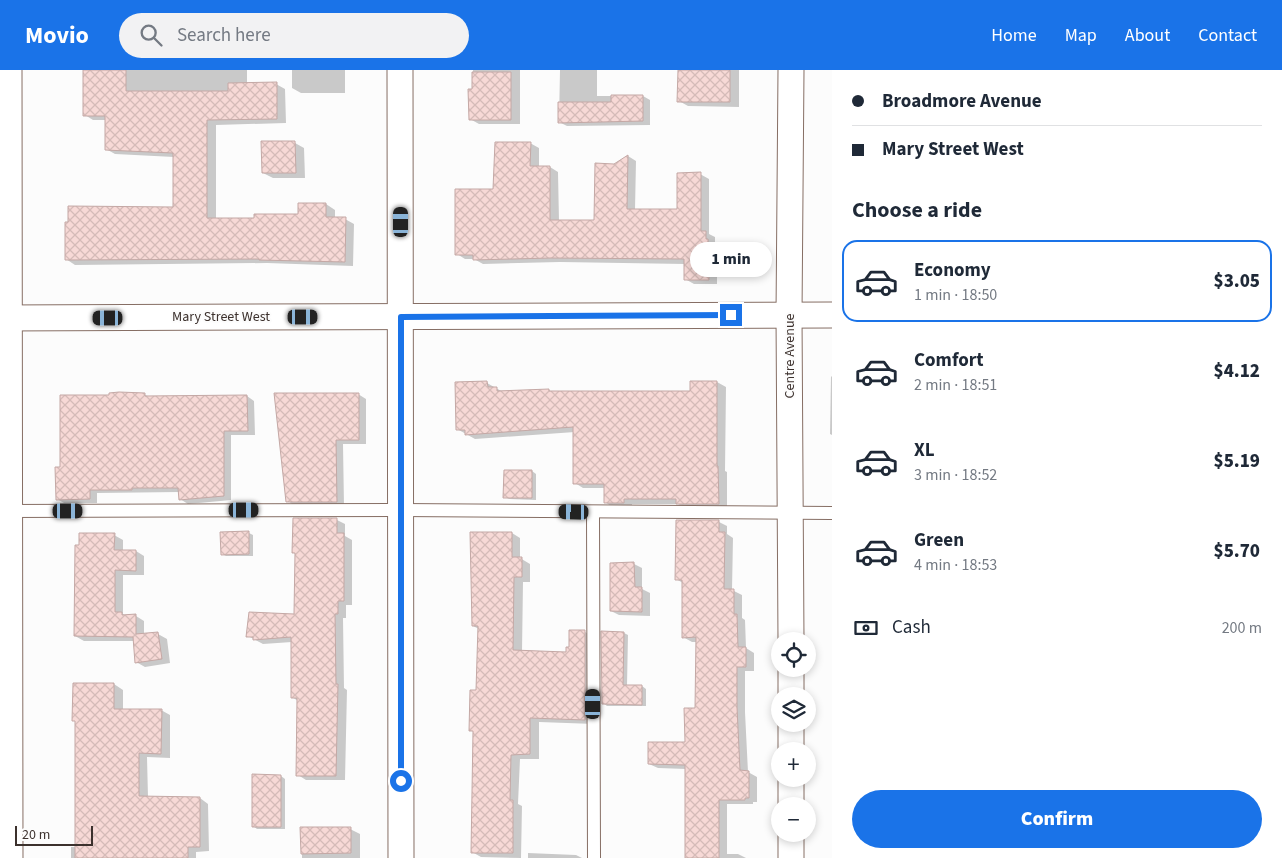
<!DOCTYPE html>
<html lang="en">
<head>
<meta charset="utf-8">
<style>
  :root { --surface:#fff; --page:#f2f2f3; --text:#1f2937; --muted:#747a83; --line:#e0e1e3; --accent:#1a73e8 }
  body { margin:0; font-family:"Source Sans 3",sans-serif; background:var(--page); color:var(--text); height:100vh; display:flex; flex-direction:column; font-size:19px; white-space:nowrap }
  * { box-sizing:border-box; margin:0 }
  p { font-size:16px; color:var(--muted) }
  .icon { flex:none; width:28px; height:28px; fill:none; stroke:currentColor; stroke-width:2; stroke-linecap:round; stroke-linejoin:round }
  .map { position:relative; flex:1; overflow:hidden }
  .side { display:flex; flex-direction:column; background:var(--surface); width:450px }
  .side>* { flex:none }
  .hud { display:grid; align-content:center; height:110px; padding:0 20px; background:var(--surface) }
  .buttons { position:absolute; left:771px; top:562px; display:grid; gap:10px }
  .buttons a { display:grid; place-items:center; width:45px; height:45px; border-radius:50%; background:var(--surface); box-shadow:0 2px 8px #0003; font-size:25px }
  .scale { position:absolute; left:15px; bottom:12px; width:78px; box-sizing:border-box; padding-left:5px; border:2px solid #3c312d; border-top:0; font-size:14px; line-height:18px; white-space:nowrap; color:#3c312d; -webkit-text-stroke:4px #fcfcfc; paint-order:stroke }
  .end { position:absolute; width:22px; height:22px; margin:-11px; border:6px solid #1a73e8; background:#fff; box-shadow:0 0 0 2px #fff }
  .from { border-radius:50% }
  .bubble { position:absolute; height:35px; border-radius:18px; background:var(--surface); box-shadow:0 2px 8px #0003; font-size:16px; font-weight:800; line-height:35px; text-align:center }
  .car { position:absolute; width:15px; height:30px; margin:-15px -8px; border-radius:6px; box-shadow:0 0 4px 1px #0007; background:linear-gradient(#222 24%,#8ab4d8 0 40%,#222 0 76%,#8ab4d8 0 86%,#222 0) }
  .hud b { display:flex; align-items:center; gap:18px; height:48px; font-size:19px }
  .hud b+b { border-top:1px solid var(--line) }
  .hud i { width:12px; height:12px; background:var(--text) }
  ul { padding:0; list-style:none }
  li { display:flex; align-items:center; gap:15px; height:82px; margin:0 10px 8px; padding:0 10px; border:2px solid transparent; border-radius:15px }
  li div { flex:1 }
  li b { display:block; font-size:19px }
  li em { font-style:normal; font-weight:800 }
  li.current { border-color:var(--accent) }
  li>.icon { width:45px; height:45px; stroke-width:1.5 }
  h2 { padding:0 20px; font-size:22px; line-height:60px }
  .pay { display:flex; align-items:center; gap:12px; height:55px; padding:0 20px; font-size:19px }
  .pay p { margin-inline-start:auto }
  .button { display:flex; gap:10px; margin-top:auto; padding:10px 20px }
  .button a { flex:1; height:58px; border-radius:30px; background:var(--accent); color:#fff; font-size:20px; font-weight:800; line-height:58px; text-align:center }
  header { display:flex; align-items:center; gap:30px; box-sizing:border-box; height:70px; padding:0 25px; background:var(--accent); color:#fff }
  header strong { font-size:24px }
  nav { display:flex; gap:28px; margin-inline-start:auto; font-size:18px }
  .search { width:350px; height:45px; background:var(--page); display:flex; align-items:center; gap:12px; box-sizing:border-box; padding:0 18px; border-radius:28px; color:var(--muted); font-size:19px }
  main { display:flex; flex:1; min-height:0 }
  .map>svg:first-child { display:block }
</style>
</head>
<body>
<header>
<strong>Movio</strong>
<div class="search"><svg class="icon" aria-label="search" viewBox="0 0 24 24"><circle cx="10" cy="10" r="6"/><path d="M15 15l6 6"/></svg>Search here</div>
<nav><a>Home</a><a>Map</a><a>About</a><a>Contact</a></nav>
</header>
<main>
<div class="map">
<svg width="832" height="788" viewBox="0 0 832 788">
  <defs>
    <pattern id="building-cross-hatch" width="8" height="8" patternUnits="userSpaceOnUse" patternTransform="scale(1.25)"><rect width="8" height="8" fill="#f7d9d6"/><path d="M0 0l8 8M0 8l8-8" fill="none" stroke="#d5bbb8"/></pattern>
  </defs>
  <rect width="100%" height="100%" fill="#fcfcfc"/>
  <g fill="#0003">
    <polygon points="85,0 247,0 247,14 276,14 285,19 286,53 216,55 216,150 255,150 299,145 299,134 326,134 335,140 335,148 345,149 354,154 353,196 267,193 75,195 66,189 174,138 174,87 115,84 106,79 106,50 93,50 85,45"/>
    <polygon points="292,0 345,0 345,23 301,23 292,18"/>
    <polygon points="473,0 520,0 520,54 479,54 470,49 473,21"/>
    <polygon points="560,0 597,0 597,26 643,26 650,30 650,55 567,56 559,52"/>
    <polygon points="679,0 739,0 739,37 688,36 679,31"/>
    <polygon points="295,73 304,78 305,108 273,108 263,103"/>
    <polygon points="530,73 539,78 539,97 550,97 558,102 559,151 596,151 614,95 628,86 636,91 635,140 678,140 700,104 709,109 709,164 715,167 715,174 717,175 717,214 694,214 685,209 685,194 560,192 483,194 474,189 465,189 457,184 494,120"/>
    <polygon points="831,306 832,307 832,365 830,364"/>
    <polygon points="691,312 717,312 726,317 725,401 727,402 727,438 686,438 678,434 632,434 632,438 614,438 605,432 605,418 583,418 575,413 575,362 475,369 457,359 487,313 503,322 549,320 552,322 691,322"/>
    <polygon points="119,324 145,325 150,327 247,326 254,331 255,365 231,365 231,430 188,434 180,429 180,422 97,423 97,433 64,433 57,429 61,398 110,326"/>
    <polygon points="358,324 366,329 366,374 343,374 344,436 295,436 288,431"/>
    <polygon points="505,401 532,401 536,404 536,430 509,429 505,427"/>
    <polygon points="337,450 345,454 345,466 352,470 352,535 346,535 346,548 343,548 344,618 347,620 345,710 306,710 298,705 298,631 292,627 292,572 263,574 248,566 295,545 296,484 294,483"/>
    <polygon points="719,452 727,456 727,464 733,468 732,520 742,525 742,548 745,550 746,578 754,583 754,601 745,601 745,642 748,702 757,707 757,732 753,732 753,734 727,734 727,784 738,784 746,788 688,788 686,699 658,698 649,694 686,674 696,639 697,572 692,572 683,567 683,513 676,509"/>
    <polygon points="249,463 253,465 253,486 226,486 222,484"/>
    <polygon points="512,463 520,468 520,488 530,494 530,512 523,512 522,582 567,583 585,562 594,567 594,654 539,652 539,689 520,689 518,734 522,736 521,788 481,787 472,782 474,662 471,660 477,621 479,559 473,556"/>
    <polygon points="114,465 123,470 123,481 136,481 144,486 144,505 123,505 123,544 126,546 136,546 144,551 144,565 158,564 167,569 170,593 145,597 136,592 135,571 84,571 75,566"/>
    <polygon points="634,494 642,498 642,519 650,523 650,546 619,545 611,541"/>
    <polygon points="624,563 628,565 627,616 642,616 646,619 646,636 607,636 603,633"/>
    <polygon points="74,614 114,614 123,620 123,640 161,640 170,645 170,688 147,687 148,727 200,728 208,734 209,781 196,782 196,788 71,788 71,777 76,777 77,652 74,650"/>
    <polygon points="253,706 281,706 285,709 285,759 257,759 253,756"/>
    <polygon points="302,758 350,759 360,764 360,788 302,788"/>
    <polygon points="528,783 576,785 582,788 528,788"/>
  </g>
  <g fill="url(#building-cross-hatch)" stroke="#c4a8a5">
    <polygon points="83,0 126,0 126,21 228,21 228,13 277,12 277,49 207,50 207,148 254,148 254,144 298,144 298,133 326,133 326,147 346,147 345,192 259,190 259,189 65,190 65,152 68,152 68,136 173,137 173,83 105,80 105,46 83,46"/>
    <polygon points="678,0 730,0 730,32 677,32"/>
    <polygon points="472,2 511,2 511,50 469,50 468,19 472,19"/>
    <polygon points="611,25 643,25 643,51 558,53 558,32 611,32"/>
    <polygon points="261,71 295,71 296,103 262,103"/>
    <polygon points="495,72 531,72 530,96 550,96 550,150 594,150 595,93 614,94 628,85 627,139 677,139 677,103 701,102 701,161 706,161 706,169 708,169 709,210 684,210 684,189 551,188 473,190 473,185 455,185 455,119 493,119"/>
    <polygon points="487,311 488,317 497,317 497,321 549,319 549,321 690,321 690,311 717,311 717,396 718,396 719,434 676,434 676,429 624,429 624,433 604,433 604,414 573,414 573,357 465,365 465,360 456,360 455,312"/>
    <polygon points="119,322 145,323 145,326 247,325 248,361 224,361 224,426 179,430 178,418 132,418 132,420 90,420 90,429 56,430 55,397 60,397 60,325 109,325 109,323"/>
    <polygon points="274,323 359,323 359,370 336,370 337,432 286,432"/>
    <polygon points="504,400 532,400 532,428 503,428"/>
    <polygon points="293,448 337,448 337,463 344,463 344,531 338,531 338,544 335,544 336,614 338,614 336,706 296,706 297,628 291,628 291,567 253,570 253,567 246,567 249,542 294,544 295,483 292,483"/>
    <polygon points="676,450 719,450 719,462 725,462 724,519 734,519 734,544 737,544 738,577 746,577 746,597 737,597 737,637 740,700 749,701 749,728 745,728 745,730 719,730 719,788 685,788 685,695 648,694 648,672 685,672 684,638 695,638 696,567 682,568 682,510 675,510"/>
    <polygon points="249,461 249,484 221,485 220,462"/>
    <polygon points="470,462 512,462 512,487 522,487 522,507 514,507 513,580 566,582 566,577 569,577 569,560 585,560 585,650 530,648 530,684 511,685 510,730 513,730 513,783 471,783 473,661 469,661 470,620 476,620 478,556 472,556"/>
    <polygon points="79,463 115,463 114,480 136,480 136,501 115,500 115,542 122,542 122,545 136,544 136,564 158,562 162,589 135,593 133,567 74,566 75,475 79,475"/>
    <polygon points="634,492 635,517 642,517 642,542 610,541 610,493"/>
    <polygon points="601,561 624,562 623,615 642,615 642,635 602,634"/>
    <polygon points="73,613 114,613 114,639 162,639 161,684 139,683 139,726 200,727 200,777 188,777 188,788 75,788 75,651 72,651"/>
    <polygon points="252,704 281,705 281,757 252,757"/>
    <polygon points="300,757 351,757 351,783 301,784"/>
  </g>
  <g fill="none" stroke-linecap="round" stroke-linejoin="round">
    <g stroke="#866e64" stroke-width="14">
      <g id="lane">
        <polyline points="7,441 401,440 832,443"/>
        <polyline points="593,442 594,788"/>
      </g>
    </g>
    <g stroke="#866e64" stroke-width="27">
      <g id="street">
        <polyline points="9,0 10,788"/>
        <polyline points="400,0 401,788"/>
        <polyline points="791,0 789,245 791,571"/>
        <polyline points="0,248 832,245"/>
        <polyline points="791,599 791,626"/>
        <polyline points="791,654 791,681"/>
        <polyline points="791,709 791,736"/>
        <polyline points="791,764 791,788"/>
      </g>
    </g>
    <use href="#lane" stroke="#fff" stroke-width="12"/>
    <use href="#street" stroke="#fff" stroke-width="25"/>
  </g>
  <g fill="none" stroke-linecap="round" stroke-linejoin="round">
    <polyline stroke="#1a73e8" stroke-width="6" points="401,711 401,247 731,245"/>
  </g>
  <g text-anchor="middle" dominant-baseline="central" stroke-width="4" stroke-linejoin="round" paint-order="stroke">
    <g font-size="14" fill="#3c312d" stroke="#fcfcfc">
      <text x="221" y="247">Mary Street West</text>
      <text transform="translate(790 286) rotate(-90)">Centre Avenue</text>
    </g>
  </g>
</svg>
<div class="buttons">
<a><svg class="icon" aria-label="locate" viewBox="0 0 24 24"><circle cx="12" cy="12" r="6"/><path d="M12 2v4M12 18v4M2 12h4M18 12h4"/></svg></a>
<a><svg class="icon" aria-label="layers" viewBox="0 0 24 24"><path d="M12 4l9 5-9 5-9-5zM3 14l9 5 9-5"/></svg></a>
<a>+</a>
<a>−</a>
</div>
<div class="scale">20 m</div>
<i class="end from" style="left:401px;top:711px"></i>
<i class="end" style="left:731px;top:245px"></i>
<div class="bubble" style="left:690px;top:172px;width:82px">1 min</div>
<i class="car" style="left:401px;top:152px;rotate:0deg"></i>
<i class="car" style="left:303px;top:247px;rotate:90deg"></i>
<i class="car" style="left:108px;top:248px;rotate:270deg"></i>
<i class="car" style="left:244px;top:440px;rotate:90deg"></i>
<i class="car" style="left:68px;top:441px;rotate:90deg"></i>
<i class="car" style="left:574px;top:442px;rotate:271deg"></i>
<i class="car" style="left:593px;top:634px;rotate:0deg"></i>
</div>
<section class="side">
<div class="hud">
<b><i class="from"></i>Broadmore Avenue</b>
<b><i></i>Mary Street West</b>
</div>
<h2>Choose a ride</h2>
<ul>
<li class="current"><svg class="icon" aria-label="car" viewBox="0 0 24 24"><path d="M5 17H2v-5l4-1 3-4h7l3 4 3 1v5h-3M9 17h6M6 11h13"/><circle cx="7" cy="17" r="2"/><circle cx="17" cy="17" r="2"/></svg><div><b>Economy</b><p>1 min · 18:50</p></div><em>$3.05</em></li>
<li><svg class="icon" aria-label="car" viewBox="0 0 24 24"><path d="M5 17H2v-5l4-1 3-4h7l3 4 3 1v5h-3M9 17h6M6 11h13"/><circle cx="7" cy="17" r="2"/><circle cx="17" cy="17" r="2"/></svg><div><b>Comfort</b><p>2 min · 18:51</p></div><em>$4.12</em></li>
<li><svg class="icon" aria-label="car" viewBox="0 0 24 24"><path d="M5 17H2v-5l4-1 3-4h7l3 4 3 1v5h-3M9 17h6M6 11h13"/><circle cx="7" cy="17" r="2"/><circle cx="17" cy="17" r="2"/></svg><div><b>XL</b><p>3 min · 18:52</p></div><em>$5.19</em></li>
<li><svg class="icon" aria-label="car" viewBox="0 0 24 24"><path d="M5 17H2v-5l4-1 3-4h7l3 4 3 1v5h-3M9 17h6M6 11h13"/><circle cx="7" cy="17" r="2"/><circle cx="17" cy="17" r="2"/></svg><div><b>Green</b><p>4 min · 18:53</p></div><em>$5.70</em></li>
</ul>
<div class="pay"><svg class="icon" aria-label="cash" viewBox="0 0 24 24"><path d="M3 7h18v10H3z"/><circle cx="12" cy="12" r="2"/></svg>Cash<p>200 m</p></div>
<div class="button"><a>Confirm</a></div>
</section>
</main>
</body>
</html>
